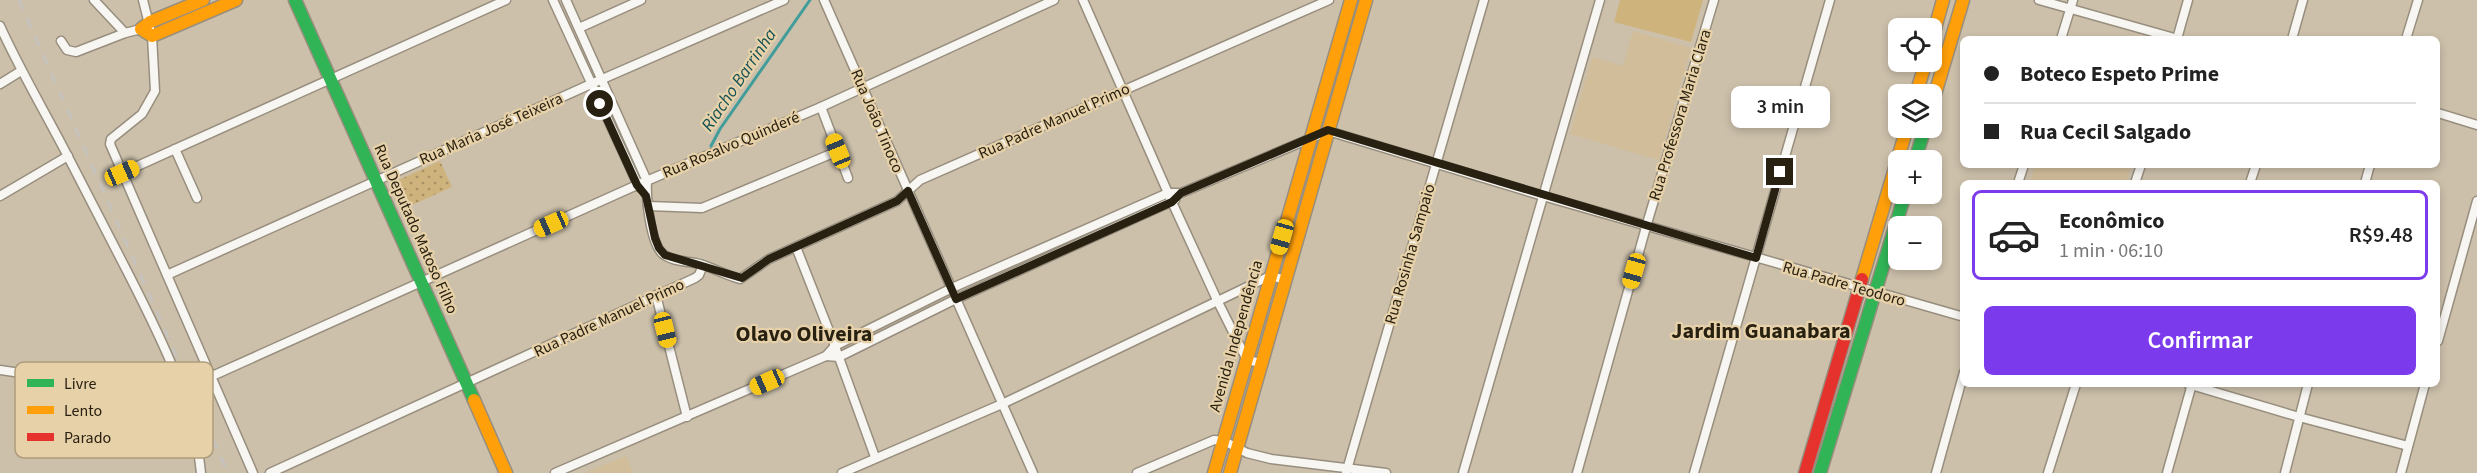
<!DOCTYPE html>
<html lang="pt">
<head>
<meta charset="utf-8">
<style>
  :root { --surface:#fff; --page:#f2f2f2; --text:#222; --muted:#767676; --line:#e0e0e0; --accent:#7c3aed }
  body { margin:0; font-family:"Source Sans 3",sans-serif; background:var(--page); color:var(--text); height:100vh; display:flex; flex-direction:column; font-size:22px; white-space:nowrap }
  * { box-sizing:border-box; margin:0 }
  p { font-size:20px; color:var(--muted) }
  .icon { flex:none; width:33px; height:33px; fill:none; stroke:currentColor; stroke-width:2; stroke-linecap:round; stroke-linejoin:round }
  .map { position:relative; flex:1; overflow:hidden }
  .sheet { position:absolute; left:1960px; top:180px; width:480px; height:207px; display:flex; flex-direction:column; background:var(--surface); border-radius:9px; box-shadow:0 3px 9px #0003 }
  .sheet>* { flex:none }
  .banner { position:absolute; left:1960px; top:36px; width:480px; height:132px; border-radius:9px; box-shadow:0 3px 9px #0003; display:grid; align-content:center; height:132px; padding:0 24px; background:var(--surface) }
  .fabs { position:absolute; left:1888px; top:18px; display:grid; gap:12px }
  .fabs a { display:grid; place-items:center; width:54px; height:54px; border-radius:9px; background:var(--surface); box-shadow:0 3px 9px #0003; font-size:30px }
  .end { position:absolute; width:27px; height:27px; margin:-14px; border:8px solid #282010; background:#fff; box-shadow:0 0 0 3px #fff }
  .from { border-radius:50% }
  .bubble { position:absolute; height:42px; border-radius:9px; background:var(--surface); box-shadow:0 3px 9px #0003; font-size:20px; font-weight:600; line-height:42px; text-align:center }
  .car { position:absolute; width:18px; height:36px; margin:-18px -9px; border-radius:8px; box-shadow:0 0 4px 2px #0007; background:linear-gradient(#f5c518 24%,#345 0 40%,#f5c518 0 76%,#345 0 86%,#f5c518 0) }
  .banner b { display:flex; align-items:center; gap:21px; height:57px; font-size:22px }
  .banner b+b { border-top:2px solid var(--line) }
  .banner i { width:15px; height:15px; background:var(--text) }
  ul { padding:10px 0 0; list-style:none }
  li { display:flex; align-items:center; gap:18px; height:90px; margin:0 12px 9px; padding:0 12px; border:3px solid transparent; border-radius:9px }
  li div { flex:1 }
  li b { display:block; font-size:22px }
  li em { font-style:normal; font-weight:600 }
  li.current { border-color:var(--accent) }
  li>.icon { width:54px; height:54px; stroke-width:1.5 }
  .button { display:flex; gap:12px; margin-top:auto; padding:12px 24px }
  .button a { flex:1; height:69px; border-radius:9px; background:var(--accent); color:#fff; font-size:24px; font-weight:600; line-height:69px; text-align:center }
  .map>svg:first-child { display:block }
</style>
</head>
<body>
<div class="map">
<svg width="2477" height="473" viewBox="0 0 2477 473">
  <defs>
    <pattern id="park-dots" width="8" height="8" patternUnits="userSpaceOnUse" patternTransform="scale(1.5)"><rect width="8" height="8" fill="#cfb37d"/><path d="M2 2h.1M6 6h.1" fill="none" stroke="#a89165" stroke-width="1.8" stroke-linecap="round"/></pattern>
  </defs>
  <rect width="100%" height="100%" fill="#ccc0ab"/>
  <g fill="#d1bd9a">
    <polygon points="1633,31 1691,48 1659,160 1570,134 1592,57 1623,66"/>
    <polygon points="2035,165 2131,165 2126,183 2030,183"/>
    <polygon points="626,456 633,473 584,473"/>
  </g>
  <polygon fill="url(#park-dots)" points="440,161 452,187 401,210 390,184"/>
  <polygon fill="#cfb37d" points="1620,0 1703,0 1691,42 1614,22"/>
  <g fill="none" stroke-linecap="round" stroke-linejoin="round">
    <polyline stroke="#419c9a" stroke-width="3" points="711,146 720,129 810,0"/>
    <g stroke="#988e7e" stroke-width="11">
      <g id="street">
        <polyline points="94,0 125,33"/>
        <polyline points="143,0 152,36 155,91 142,114 111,139 110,144 253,473"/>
        <polyline points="553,0 639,187"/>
        <path d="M566,0L647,181C646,197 650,243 663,254C673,262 688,261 700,264C713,268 726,275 740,279L769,259L897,201L920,180L1329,0"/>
        <polyline points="824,0 1033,473"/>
        <polyline points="1083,0 1172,202 1218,302 1247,360 1261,363"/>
        <polyline points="2039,0 2178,39"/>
        <path d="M0,26C19,68 42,107 63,147C85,189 106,231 128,273C160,336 194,402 201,473"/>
        <polyline points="579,28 641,0"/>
        <polyline points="2061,39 2073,0"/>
        <polyline points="2177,39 2188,0"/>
        <polyline points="2292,39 2303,0"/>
        <polyline points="2406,39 2418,0"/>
        <polyline points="61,41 67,50 76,52 125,33 141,29"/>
        <polyline points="0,84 21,71"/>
        <polyline points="821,107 848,178"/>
        <polyline points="2438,113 2477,125"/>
        <polyline points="175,149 197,198"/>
        <polyline points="122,173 506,0"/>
        <polyline points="2018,183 2024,165"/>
        <polyline points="2135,183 2141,165"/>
        <polyline points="2250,183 2256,165"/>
        <polyline points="2365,183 2370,165"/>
        <polyline points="0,196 68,156"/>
        <polyline points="648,206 702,208 838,151"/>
        <polyline points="796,247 833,341 875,457"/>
        <polyline points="167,275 591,84 784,0"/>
        <polyline points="656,295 687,417"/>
        <polyline points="2438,341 2477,201"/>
        <polyline points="826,356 839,357 956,299 1175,200"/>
        <polyline points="0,370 183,397"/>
        <polyline points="210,377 637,185 821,107 1054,0"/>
        <polyline points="2188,384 2299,417 2408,446"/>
        <polyline points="270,473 695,278 699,275 703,265"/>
        <polyline points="555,473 826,356 835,346 952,288 1168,193 1181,193 1328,131 1543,196 1964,317"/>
        <polyline points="842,473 1002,404 1270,276 1286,280"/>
        <polyline points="1137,473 1214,440 1224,441 1247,453 1271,459 1386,473"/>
        <polyline points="1346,473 1484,0"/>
        <polyline points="1463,473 1600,0"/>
        <polyline points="1577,473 1646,227 1714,0"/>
        <polyline points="1694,473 1830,0"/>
        <polyline points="1936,473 1964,372"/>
        <polyline points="2048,473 2076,384"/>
        <polyline points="2167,473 2192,384"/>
        <polyline points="2285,473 2308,384"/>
        <polyline points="2401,473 2425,384"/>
      </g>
    </g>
    <g stroke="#988e7e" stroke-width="15">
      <g id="fast">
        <polyline points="295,0 474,400"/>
        <polyline points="1915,160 1925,128"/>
        <polyline points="1820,473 1905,194"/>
      </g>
    </g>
    <g stroke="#988e7e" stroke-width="15">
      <g id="slow">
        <polyline points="203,0 150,22 141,29 152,36 236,0"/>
        <polyline points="1932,39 1943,0"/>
        <polyline points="1916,94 1926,62"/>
        <polyline points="1932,104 1963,0"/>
        <polyline points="1862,279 1907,128"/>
        <polyline points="474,400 506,473"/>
        <polyline points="1214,473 1351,0"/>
        <polyline points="1230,473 1366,0"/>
      </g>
    </g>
    <g stroke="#988e7e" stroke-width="15">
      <polyline id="jam" points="1805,473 1862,279"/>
    </g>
    <use href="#street" stroke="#f7f6f2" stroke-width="8"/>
    <use href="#fast" stroke="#30b455" stroke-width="12"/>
    <use href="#slow" stroke="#ff9f0a" stroke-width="12"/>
    <use href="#jam" stroke="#e5322d" stroke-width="12"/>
    <polyline stroke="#c6c3bd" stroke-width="3" stroke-dasharray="10 10" stroke-linecap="butt" points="19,0 228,473"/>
  </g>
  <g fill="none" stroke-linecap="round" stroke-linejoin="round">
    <polyline stroke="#282010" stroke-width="8" points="600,104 637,185 646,196 655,238 659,248 665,255 742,278 769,259 897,201 908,191 956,299 1172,202 1181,193 1328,130 1756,258 1780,172"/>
  </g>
  <g text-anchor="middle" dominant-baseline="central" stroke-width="4.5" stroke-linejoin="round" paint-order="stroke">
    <g font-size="16" fill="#282010" stroke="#e7d1a9">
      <text transform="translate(1680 115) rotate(-73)">Rua Professora Maria Clara</text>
      <text transform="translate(877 121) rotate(67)">Rua João Tinoco</text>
      <text transform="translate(1054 121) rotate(-24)">Rua Padre Manuel Primo</text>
      <text transform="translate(491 129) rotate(-24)">Rua Maria José Teixeira</text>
      <text transform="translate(731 145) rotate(-23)">Rua Rosalvo Quinderé</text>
      <text transform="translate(416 229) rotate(66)">Rua Deputado Matoso Filho</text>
      <text transform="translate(1410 254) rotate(-74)">Rua Rosinha Sampaio</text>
      <text transform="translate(1844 284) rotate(16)">Rua Padre Teodoro</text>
      <text transform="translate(609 318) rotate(-25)">Rua Padre Manuel Primo</text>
      <text transform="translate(1236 336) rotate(-74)">Avenida Independência</text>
    </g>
    <g font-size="18" font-style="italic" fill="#125155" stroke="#e7d1a9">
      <text transform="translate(739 80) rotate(-56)">Riacho Barrinha</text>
    </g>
    <g font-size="22" font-weight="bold" fill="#282010" stroke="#e7d1a9">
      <text x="1761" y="331">Jardim Guanabara</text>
      <text x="804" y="334">Olavo Oliveira</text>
    </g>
  </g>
  <rect x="15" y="362" width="198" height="96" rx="9" fill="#e7d1a9" stroke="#ae9c7b" stroke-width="1.5"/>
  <rect x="27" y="379" width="27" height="8" fill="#30b455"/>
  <rect x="27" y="406" width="27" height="8" fill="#ff9f0a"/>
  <rect x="27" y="433" width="27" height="8" fill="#e5322d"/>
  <g font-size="16" fill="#282010">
    <text x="64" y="389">Livre</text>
    <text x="64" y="416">Lento</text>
    <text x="64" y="443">Parado</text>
  </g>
</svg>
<div class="fabs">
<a><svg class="icon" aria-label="locate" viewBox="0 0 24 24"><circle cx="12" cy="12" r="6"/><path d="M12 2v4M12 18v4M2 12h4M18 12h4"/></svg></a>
<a><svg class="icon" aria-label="layers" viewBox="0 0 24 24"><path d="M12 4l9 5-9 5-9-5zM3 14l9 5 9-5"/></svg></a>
<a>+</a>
<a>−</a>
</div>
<i class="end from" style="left:600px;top:104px"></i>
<i class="end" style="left:1780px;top:172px"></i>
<div class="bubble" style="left:1731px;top:86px;width:99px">3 min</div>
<i class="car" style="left:838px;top:151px;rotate:338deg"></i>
<i class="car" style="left:122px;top:173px;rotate:66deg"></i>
<i class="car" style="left:551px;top:224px;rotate:246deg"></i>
<i class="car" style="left:1282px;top:237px;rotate:196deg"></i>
<i class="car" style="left:1634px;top:271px;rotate:196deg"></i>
<i class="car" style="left:665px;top:330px;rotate:166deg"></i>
<i class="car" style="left:767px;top:382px;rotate:246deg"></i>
<div class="banner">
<b><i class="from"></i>Boteco Espeto Prime</b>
<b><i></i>Rua Cecil Salgado</b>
</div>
<section class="sheet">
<ul>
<li class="current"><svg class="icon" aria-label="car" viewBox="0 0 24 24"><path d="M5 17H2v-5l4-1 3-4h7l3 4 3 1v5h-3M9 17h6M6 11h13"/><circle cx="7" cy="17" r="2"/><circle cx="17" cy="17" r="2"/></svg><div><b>Econômico</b><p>1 min · 06:10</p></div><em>R$9.48</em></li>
</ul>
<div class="button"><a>Confirmar</a></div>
</section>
</div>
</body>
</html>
